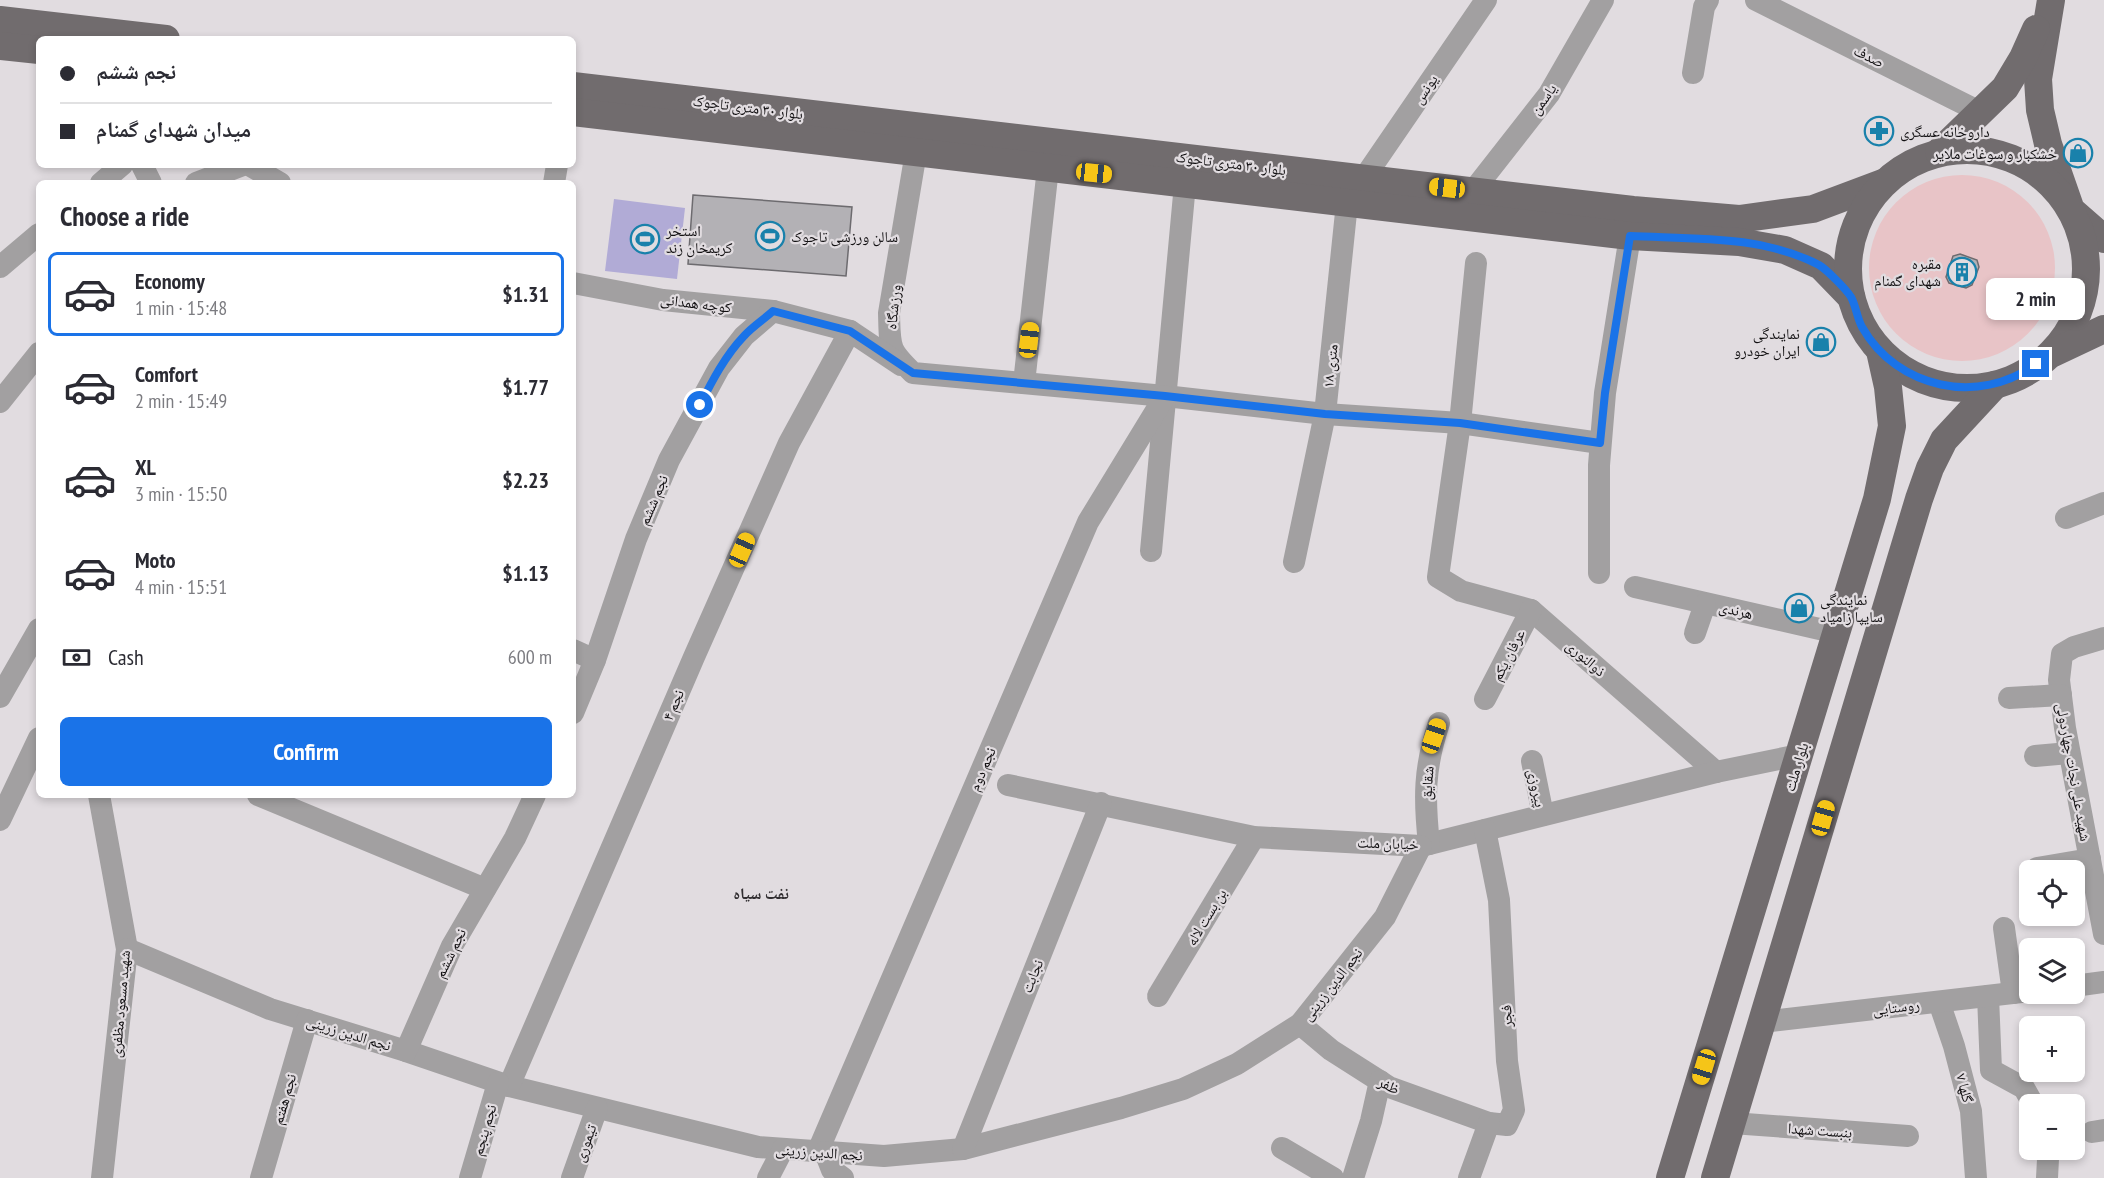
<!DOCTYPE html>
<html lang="en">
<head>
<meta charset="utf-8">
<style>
  :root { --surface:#fff; --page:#f2f2f3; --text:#2b2b33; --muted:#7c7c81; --line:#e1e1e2; --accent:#1a73e8 }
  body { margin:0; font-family:"PT Sans Narrow","Noto Naskh Arabic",sans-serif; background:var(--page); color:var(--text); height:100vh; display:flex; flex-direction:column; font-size:22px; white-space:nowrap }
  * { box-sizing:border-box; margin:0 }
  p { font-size:20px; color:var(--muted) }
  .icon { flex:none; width:33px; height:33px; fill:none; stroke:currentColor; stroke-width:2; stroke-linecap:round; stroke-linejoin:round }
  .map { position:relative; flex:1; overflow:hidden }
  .panel { position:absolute; left:36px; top:180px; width:540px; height:618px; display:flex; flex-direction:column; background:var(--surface); border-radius:9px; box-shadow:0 3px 9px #0003 }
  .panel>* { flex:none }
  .top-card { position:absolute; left:36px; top:36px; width:540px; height:132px; border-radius:9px; box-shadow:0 3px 9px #0003; display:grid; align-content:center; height:132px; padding:0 24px; background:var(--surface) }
  .fabs { position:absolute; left:2019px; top:860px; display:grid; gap:12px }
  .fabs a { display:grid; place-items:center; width:66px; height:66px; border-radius:9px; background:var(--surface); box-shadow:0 3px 9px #0003; font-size:30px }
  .end { position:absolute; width:27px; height:27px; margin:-14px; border:8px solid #1a73e8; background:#fff; box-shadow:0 0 0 3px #fff }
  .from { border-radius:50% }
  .bubble { position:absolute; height:42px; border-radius:9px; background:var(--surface); box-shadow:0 3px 9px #0003; font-size:20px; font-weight:700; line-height:42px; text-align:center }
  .car { position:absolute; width:18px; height:36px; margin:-18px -9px; border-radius:8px; box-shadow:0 0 4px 2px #0007; background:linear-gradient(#f5c518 24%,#345 0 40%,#f5c518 0 76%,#345 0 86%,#f5c518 0) }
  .top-card b { display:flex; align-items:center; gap:21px; height:57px; font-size:22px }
  .top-card b+b { border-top:2px solid var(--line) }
  .top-card i { width:15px; height:15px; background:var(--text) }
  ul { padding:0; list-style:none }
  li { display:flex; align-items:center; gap:18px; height:84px; margin:0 12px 9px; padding:0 12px; border:3px solid transparent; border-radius:9px }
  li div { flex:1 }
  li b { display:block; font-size:22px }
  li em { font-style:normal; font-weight:700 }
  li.current { border-color:var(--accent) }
  li>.icon { width:54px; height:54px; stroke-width:1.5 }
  h2 { padding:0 24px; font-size:27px; line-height:72px }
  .pay { display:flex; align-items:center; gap:15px; height:66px; padding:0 24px; font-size:22px }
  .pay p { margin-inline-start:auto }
  .cta { display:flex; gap:12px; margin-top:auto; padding:12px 24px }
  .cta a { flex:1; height:69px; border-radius:9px; background:var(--accent); color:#fff; font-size:24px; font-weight:700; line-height:69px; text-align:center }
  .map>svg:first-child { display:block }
</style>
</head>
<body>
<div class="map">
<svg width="2104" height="1178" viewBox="0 0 2104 1178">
  <rect width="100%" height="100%" fill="#e1dce0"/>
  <circle fill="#e8c4c7" cx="1962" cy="268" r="93"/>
  <polygon fill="#b1abd6" points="614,199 685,208 677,279 605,271"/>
  <g fill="#b3b1b5" stroke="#6d6b6f" stroke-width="1.5">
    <polygon points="693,195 852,207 846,276 688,264"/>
    <polygon points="1960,254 1977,260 1979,267 1972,285 1966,288 1949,283 1946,277 1953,256"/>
    <circle cx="1962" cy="271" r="7"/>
  </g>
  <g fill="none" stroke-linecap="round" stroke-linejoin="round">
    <g stroke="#a2a0a1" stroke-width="22">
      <polyline points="1756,0 1982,113"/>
      <polyline points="1693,73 1704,7 1708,0"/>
      <path d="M916,152L889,313C890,347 888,349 913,373L1165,396L1325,414L1460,423L1600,443"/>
      <polyline points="142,165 151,183"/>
      <polyline points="249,165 280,183"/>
      <polyline points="1364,178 1486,0"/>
      <polyline points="101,183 122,165"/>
      <polyline points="196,183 243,165"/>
      <polyline points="554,183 557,165"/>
      <polyline points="1473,191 1549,94 1603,0"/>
      <polyline points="1476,263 1460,423 1438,577 1461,591 1531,610 1716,772"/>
      <polyline points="0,267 39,234"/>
      <polyline points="573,283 663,300 773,311 850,331 901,365"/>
      <polyline points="1024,383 1048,168"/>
      <polyline points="0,402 39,353"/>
      <polyline points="2066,518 2104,503"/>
      <polyline points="1151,551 1185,184"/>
      <polyline points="1294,562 1325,414 1347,203"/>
      <polyline points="1599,573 1599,465 1605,393 1630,236"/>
      <polyline points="1635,587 1837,633"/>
      <polyline points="1695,633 1705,604"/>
      <polyline points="2104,638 2074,647 2062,654 2059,680 2065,728 2104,934"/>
      <polyline points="573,650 595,660"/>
      <polyline points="0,697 39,629"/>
      <polyline points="2009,698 2061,695"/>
      <polyline points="1485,699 1531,610"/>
      <polyline points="573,713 595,660 636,539 669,460 719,368 744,336 773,311"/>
      <polyline points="2035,756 2069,753"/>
      <polyline points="1532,761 1543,815"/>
      <polyline points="1008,785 1254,837 1421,846 1716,772 1799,755"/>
      <polyline points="99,795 127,949 102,1178"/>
      <polyline points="258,795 485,889"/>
      <polyline points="0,820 39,738"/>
      <path d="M1429,844C1424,798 1424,768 1439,723"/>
      <polyline points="2037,868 2090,859"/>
      <polyline points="2004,928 2013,993"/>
      <polyline points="127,949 270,1009 406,1051 509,1086 758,1147 884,1156 963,1149 1121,1108 1183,1089 1237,1064 1300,1024 1385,917 1421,846"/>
      <polyline points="2074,986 2104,982"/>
      <polyline points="1158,996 1254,837"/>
      <polyline points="1988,996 1991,1070 2024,1088 2033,1104"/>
      <polyline points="1939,1002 1954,1046 1971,1111 1976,1178"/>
      <polyline points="1762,1022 2030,991"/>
      <polyline points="1300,1024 1331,1050 1389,1087 1489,1123 1507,1125 1514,1110 1507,1061 1499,900 1485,830"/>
      <polyline points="406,1051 452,946 515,838 535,795"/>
      <polyline points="509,1086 694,657 789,443 850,331"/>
      <polyline points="1732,1123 1908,1136"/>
      <polyline points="2092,1132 2104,1130"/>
      <polyline points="1282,1148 1333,1178"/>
      <polyline points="963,1149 1101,803"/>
      <polyline points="2046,1149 2048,1159 2047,1178"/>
      <polyline points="818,1151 1088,522 1165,396"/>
      <polyline points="825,1152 832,1170 843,1178"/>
      <polyline points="261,1178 307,1020"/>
      <polyline points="470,1178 498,1083"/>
      <polyline points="572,1178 597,1108"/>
      <polyline points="768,1178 783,1149"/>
      <polyline points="1353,1178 1371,1121 1380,1081"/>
      <polyline points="1469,1178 1489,1123"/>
    </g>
    <g stroke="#716c6e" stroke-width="28">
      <polyline points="2051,0 2038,79 2040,110 2048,144 2071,210 2104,239"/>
      <polyline points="0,20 166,39"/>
      <polyline points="0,46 39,50"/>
      <polyline points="573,86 1633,210 1739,219 1813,209 1885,182"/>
      <polyline points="573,112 1630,236 1739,242 1785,250 1821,266 1851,297"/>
      <circle cx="1967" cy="269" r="119"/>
      <polyline points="1939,152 2005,88 2023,58 2036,29"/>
      <polyline points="2053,353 2104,329"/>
      <polyline points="1670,1178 1877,499 1892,426 1888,387 1880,351"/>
      <polyline points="1715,1178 1919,499 1930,468 1944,440 1995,385"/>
    </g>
  </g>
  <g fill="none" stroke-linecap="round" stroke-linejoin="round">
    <path stroke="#1a73e8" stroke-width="8" d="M700,405C712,381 725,356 744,336C752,327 763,320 773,311L850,331L913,373L1165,396L1325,414L1460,423L1600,443L1605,393L1630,236C1692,239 1762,235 1819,265C1826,269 1846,289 1851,297C1856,306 1857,318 1862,327C1897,389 1979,406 2036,364"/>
  </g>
  <defs>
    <g id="pharmacy-ring" transform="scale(1.5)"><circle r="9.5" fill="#e1dce0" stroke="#1981ab" stroke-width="1.5"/><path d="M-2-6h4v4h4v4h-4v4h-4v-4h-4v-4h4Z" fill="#1981ab"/></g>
    <g id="shop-ring" transform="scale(1.5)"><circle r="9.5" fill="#e1dce0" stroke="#1981ab" stroke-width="1.5"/><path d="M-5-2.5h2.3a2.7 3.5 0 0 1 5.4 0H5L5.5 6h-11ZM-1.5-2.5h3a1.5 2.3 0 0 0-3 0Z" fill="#1981ab"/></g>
    <g id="stadium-ring" transform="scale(1.5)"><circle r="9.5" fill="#e1dce0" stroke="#1981ab" stroke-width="1.5"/><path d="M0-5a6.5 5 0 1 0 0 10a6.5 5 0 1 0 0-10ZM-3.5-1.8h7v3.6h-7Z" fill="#1981ab"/></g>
    <g id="building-ring" transform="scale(1.5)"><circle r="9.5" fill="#e1dce0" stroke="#1981ab" stroke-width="1.5"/><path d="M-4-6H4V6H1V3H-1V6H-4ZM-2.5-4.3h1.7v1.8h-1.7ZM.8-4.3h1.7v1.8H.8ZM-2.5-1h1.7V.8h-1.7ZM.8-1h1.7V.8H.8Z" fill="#1981ab"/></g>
  </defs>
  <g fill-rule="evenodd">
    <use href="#pharmacy-ring" x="1879" y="131"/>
    <use href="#shop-ring" x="2078" y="153"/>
    <use href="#stadium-ring" x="770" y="236"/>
    <use href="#stadium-ring" x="645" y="239"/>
    <use href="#building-ring" x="1962" y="272"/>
    <use href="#shop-ring" x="1821" y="342"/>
    <use href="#shop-ring" x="1799" y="608"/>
  </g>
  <g text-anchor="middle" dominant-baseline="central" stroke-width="4.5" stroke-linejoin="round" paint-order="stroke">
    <g font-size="15" fill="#121012" stroke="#e1dce0">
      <text transform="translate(1869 56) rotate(26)">صدف</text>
      <text transform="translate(1425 89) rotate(-56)">یونس</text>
      <text transform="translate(1543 99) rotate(-55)">یاسمن</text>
      <text transform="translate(748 107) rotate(7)">بلوار ۳۰ متری تاجوک</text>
      <text transform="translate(1231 163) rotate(7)">بلوار ۳۰ متری تاجوک</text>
      <text transform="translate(696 303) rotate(7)">کوچه همدانی</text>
      <text transform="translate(893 307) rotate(-84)">ورزشگاه</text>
      <text transform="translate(1330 366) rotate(-84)">۱۸ متری</text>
      <text transform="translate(653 500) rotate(-67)">نجم ششم</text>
      <text transform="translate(1736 610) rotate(13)">هرندی</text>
      <text transform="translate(1508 655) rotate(-63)">عرفان یکم</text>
      <text transform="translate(1586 658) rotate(41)">ذوالنوری</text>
      <text transform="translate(673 705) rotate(-67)">نجم ۴</text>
      <text transform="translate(1796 767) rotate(-73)">بلوار ملت</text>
      <text transform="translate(982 769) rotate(-67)">نجم دوم</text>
      <text transform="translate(2074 772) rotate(80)">شهید علی نجات چهاردولی</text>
      <text transform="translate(1427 783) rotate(-86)">شقایق</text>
      <text transform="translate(1537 788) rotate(78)">پیروزی</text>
      <text transform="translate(1388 843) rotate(2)">خیابان ملت</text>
      <text transform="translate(1206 917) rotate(-59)">بن بست لاله</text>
      <text transform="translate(450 953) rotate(-64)">نجم ششم</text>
      <text transform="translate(1032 976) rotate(-68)">نجابت</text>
      <text transform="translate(1332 984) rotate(-52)">نجم الدین زرینی</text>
      <text transform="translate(120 1004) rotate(-85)">شهید مسعود مظفری</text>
      <text transform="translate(1896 1007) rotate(-7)">روستایی</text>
      <text transform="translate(1506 1016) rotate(-92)">فجر</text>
      <text transform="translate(349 1033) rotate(17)">نجم الدین زرینی</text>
      <text transform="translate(1389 1085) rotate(26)">ظفر</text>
      <text transform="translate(1965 1088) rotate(76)">گلها ۷</text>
      <text transform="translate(284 1099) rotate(-74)">نجم هفتم</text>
      <text transform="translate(484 1130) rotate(-74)">نجم پنجم</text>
      <text transform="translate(1820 1130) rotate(4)">بنبست شهدا</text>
      <text transform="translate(585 1143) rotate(-70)">تیموری</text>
      <text transform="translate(819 1152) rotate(4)">نجم الدین زرینی</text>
    </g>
    <g font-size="15" fill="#121012" stroke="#e1dce0" text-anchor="start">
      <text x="1900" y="131">داروخانه عسگری</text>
      <text x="2057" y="153" text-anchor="end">خشکبار و سوغات ملایر</text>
      <text x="666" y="230">استخر<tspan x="666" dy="17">کریمخان زند</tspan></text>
      <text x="791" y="236">سالن ورزشی تاجوک</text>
      <text x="1941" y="263" text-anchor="end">مقبره<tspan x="1941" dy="17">شهدای گمنام</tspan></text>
      <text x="1800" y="333" text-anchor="end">نمایندگی<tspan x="1800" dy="17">ایران خودرو</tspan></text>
      <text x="1820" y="599">نمایندگی<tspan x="1820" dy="17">سایپا زامیاد</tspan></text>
    </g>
    <g font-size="16" font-weight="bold" fill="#312e31" stroke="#e1dce0">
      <text x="761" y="893">نفت سیاه</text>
    </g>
  </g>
</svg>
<div class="fabs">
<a><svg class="icon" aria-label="locate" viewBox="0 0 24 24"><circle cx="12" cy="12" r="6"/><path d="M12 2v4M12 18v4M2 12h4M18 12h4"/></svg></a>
<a><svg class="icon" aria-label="layers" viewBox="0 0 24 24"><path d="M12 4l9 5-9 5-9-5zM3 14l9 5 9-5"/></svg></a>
<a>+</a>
<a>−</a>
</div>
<i class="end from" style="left:700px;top:405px"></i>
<i class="end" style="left:2036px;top:364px"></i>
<div class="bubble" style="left:1986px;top:278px;width:99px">2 min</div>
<i class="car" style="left:1094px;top:173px;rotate:96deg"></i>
<i class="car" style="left:1447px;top:188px;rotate:277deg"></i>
<i class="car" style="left:1029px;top:340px;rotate:7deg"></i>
<i class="car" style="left:742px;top:550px;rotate:24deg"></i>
<i class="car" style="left:1434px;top:736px;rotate:19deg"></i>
<i class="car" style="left:1823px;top:818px;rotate:16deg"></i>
<i class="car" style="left:1704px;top:1067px;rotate:197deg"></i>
<div class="top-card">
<b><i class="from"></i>نجم ششم</b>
<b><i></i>میدان شهدای گمنام</b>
</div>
<section class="panel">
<h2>Choose a ride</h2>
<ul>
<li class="current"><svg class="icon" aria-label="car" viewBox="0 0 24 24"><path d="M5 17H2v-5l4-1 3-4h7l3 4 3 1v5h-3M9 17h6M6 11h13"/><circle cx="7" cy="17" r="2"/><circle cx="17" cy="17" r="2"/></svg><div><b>Economy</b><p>1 min · 15:48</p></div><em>$1.31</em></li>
<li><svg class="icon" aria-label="car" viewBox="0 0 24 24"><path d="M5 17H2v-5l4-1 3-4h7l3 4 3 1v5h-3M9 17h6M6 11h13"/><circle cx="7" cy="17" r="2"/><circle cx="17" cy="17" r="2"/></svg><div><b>Comfort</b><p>2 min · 15:49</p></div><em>$1.77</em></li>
<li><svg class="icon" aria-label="car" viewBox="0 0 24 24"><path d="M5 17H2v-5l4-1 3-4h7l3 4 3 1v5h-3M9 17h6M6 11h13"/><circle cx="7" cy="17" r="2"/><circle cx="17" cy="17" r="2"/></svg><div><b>XL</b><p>3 min · 15:50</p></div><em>$2.23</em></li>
<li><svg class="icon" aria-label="car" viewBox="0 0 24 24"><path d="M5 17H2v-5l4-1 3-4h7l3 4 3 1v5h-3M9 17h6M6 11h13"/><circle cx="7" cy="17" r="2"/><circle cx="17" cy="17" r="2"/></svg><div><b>Moto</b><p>4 min · 15:51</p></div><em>$1.13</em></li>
</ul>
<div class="pay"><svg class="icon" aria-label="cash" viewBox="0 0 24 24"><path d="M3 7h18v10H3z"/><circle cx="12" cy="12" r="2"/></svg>Cash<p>600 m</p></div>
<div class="cta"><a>Confirm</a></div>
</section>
</div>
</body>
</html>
